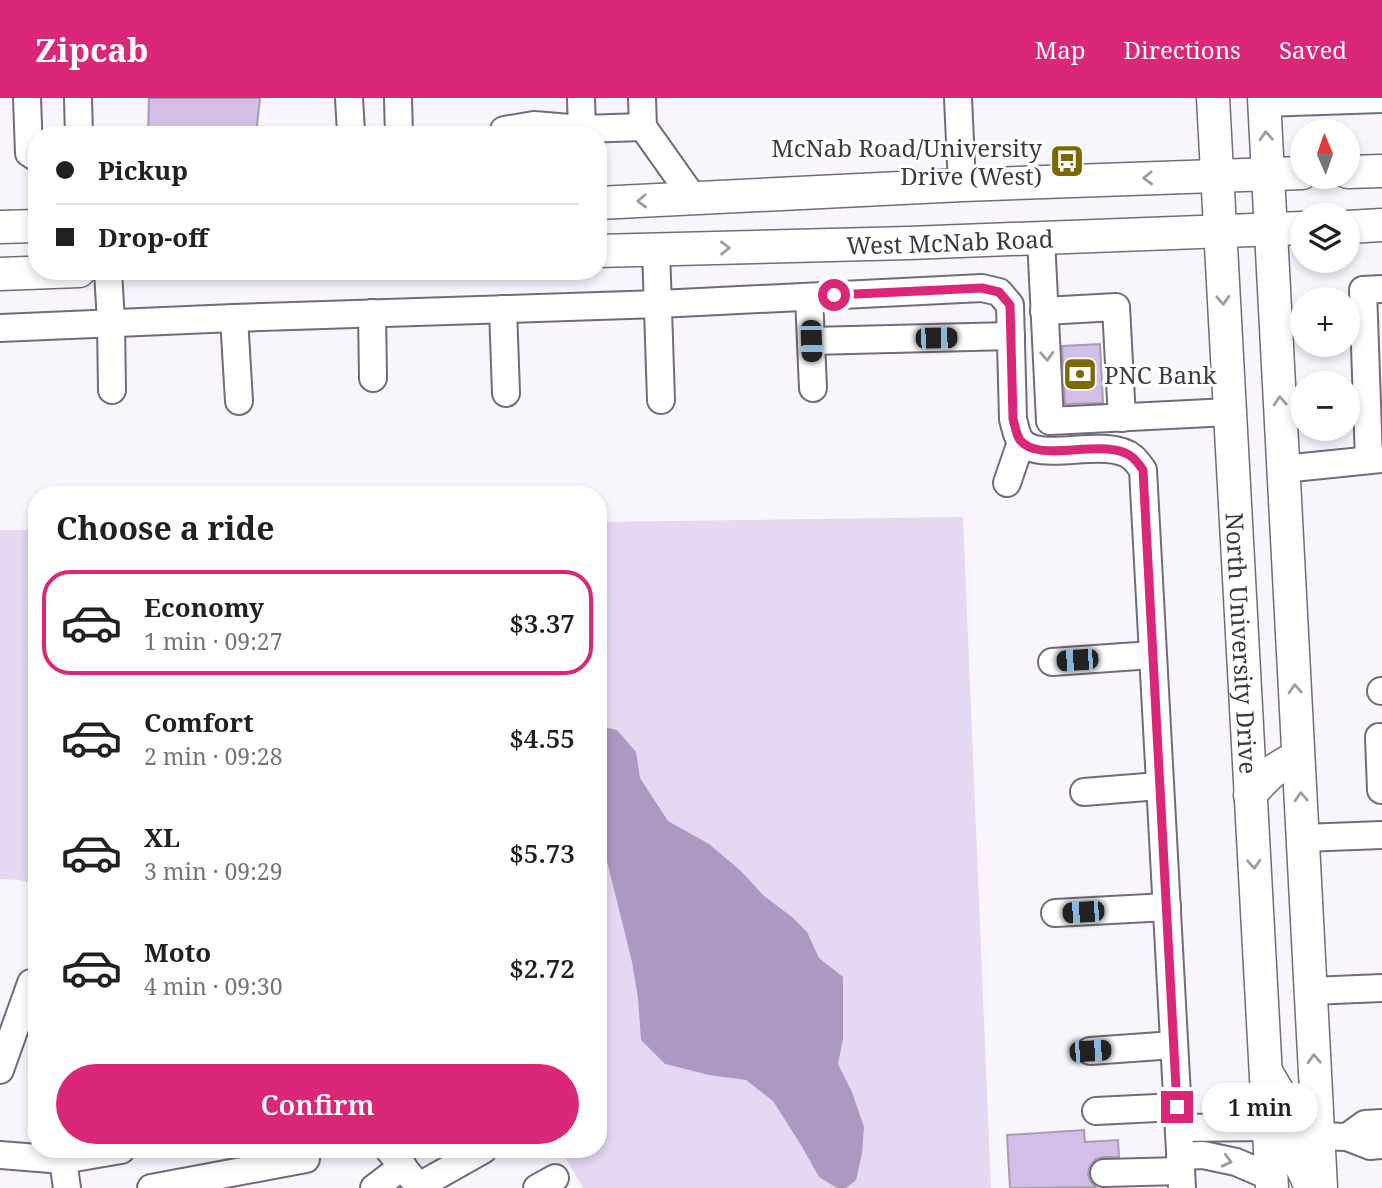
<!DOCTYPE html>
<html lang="en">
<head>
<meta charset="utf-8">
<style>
  :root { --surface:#fff; --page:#f6f6f6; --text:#202124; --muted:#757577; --line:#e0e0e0; --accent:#db2777 }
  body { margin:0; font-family:"Noto Serif",serif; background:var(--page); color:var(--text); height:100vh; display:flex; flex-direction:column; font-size:26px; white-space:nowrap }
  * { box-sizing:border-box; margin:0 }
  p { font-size:23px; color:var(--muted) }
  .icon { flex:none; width:38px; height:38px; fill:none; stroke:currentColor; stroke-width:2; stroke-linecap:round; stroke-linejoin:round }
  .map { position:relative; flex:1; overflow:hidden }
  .panel { position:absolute; left:28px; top:388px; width:579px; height:672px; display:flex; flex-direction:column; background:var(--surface); border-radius:28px; box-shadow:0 4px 10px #0003 }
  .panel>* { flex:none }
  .hud { position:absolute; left:28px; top:28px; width:579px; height:154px; border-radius:28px; box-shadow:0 4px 10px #0003; display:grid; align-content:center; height:154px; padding:0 28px; background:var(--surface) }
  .needle { width:46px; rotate:358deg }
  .buttons { position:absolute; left:1290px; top:21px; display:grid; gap:14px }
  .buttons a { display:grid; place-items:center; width:70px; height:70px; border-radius:50%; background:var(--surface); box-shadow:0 4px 10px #0003; font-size:35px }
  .end { position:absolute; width:32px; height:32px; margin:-16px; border:9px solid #db2777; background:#fff; box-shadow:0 0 0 4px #fff }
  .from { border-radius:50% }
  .bubble { position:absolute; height:49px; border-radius:24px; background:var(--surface); box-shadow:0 4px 10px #0003; font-size:23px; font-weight:600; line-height:49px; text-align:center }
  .car { position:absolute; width:21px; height:42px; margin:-21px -10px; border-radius:9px; box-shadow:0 0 5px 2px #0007; background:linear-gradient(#222 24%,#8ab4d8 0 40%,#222 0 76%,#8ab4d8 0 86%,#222 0) }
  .hud b { display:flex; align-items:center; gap:24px; height:66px; font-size:26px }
  .hud b+b { border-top:2px solid var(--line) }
  .hud i { width:18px; height:18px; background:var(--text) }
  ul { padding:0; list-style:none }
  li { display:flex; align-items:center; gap:21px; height:105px; margin:0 14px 10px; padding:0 14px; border:4px solid transparent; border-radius:28px }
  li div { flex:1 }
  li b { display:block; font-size:26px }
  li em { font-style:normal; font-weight:600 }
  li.on { border-color:var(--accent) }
  li>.icon { width:63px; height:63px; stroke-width:1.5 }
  h2 { padding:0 28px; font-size:32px; line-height:84px }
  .cta { display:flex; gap:14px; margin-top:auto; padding:14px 28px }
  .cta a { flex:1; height:80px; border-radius:42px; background:var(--accent); color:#fff; font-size:28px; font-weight:600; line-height:80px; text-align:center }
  header { display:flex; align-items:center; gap:42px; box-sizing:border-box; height:98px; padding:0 35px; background:var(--accent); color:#fff }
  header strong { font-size:33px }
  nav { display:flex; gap:38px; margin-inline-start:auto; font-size:24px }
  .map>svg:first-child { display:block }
</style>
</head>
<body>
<header>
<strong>Zipcab</strong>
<nav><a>Map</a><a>Directions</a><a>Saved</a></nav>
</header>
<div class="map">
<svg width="1382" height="1090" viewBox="0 0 1382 1090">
  <rect width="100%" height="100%" fill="#f9f5fd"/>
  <g fill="#e5d8f3">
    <polygon points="963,419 991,1090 583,1090 561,1052 598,1052 599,424"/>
    <polygon points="0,432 37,432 37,787 19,782 0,781"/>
  </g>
  <polygon fill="#ac98c0" points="599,628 617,632 636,654 640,680 668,723 709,746 741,773 764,798 792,819 807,834 819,860 843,879 843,941 838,966 852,994 864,1029 862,1055 856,1082 846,1090 837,1090 819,1079 801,1047 773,1003 746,982 709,977 665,966 641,942 638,900 632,864 605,755 599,745"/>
  <g fill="#d3bee8" stroke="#a69db0" stroke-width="2">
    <polygon points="149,0 260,0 256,37 148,37"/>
    <polygon points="1100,246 1103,305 1065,306 1062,248"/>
    <polygon points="1084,1032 1085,1044 1118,1042 1119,1059 1104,1059 1096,1061 1090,1068 1088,1076 1090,1083 1096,1089 1010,1090 1007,1037"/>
  </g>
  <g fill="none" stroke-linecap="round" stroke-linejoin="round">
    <g stroke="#736a7c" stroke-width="30">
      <g id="minor">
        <polyline points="27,0 29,55 37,60"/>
        <polyline points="78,0 79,37"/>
        <polyline points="349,0 351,34 353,37"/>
        <polyline points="398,0 399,37"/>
        <polyline points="581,0 582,31 643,29"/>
        <polyline points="642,0 643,29 694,101"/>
        <polyline points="958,0 962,87"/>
        <polyline points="1264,5 1382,1"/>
        <polyline points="503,37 504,32 534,27 582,31"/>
        <polyline points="1041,140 1050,323 1229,314"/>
        <polyline points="656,151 661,302"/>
        <polyline points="108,173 111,224 112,292"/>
        <polyline points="809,199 813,290"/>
        <polyline points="503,211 506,295"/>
        <polyline points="1044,213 1116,209 1122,320"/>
        <polyline points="372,215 373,280"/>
        <polyline points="234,220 239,303"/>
        <path d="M0,230L234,220L659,206L982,190L999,194L1010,207L1013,321C1015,328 1016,336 1020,342C1039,367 1105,338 1132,359C1136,362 1140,368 1143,372L1182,1090"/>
        <polyline points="811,243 1011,238"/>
        <polyline points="1369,362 1363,192 1382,191"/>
        <polyline points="1283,371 1382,361"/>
        <polyline points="1007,385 1021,344"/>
        <polyline points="1052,564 1152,557"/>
        <polyline points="1381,593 1382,593"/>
        <polyline points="1379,639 1381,692 1382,692"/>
        <polyline points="1084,694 1159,688"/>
        <polyline points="1303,740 1382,737"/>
        <polyline points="1055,815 1167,809"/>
        <polyline points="1311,893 1382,890"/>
        <polyline points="1090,953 1174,947"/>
        <polyline points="0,972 31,885 37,887"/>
        <polyline points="1096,1013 1177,1009"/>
        <polyline points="1179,1030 1268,1029"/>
        <polyline points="1318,1038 1347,1039 1370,1048 1382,1047"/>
        <polyline points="1347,1039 1365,1026 1382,1025"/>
        <polyline points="389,1052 420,1090"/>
        <polyline points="0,1057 63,1062 121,1052"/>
        <polyline points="1180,1058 1203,1057 1236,1064 1271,1079"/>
        <polyline points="63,1062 67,1090"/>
        <polyline points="1104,1075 1181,1073"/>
        <polyline points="419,1088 483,1052"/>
        <polyline points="151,1090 306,1061 304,1052"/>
        <polyline points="374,1090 403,1068"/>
        <polyline points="537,1090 555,1080"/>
      </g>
    </g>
    <g stroke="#736a7c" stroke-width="35">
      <g id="major">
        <path id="s1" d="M1213,0L1272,1090"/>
        <polyline points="1264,0 1321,1090"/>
        <polyline points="1348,74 1382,73"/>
        <polyline points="598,105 962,87 1302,75"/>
        <polyline points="0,129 37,128"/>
        <polyline points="1348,129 1382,127"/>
        <path id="s2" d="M598,153L909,145L1302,130"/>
        <polyline points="0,176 79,173"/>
        <path d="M1250,697C1267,677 1274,670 1298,659"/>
        <path d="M1268,977C1284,1004 1291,1020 1318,1038"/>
        <path d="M1268,1029C1293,1051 1299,1060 1311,1090"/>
      </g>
    </g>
    <use href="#minor" stroke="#fff" stroke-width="26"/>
    <use href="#major" stroke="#fff" stroke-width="32"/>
  </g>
  <defs><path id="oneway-chevron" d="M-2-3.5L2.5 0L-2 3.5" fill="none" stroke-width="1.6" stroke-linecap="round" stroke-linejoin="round" transform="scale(1.75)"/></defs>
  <g stroke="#9e9ca0">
    <use href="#oneway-chevron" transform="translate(1266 38) rotate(-93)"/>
    <use href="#oneway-chevron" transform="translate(1148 80) rotate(178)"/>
    <use href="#oneway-chevron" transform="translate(642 103) rotate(178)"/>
    <use href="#oneway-chevron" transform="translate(725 150) rotate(-1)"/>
    <use href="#oneway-chevron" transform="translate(1223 202) rotate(87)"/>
    <use href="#oneway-chevron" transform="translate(1047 258) rotate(87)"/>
    <use href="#oneway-chevron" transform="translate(1280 303) rotate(-93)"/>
    <use href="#oneway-chevron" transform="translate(1295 591) rotate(-93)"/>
    <use href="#oneway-chevron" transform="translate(1301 699) rotate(-93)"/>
    <use href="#oneway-chevron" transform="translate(1254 766) rotate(87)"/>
    <use href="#oneway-chevron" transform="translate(1314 961) rotate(-93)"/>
    <use href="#oneway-chevron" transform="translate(1227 1063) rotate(14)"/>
  </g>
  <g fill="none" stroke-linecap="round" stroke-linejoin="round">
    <path stroke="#db2777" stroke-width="9" d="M834,197L982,190L999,194L1010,207L1013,321C1015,328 1016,336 1020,342C1039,367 1105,338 1132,359C1136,362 1140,368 1143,372L1177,1009"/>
  </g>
  <defs>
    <g id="bus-square" transform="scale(1.75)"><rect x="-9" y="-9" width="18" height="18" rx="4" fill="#7c6a01" stroke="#fff"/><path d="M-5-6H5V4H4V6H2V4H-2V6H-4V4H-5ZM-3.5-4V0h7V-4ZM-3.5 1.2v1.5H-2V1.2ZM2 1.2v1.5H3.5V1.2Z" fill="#fff"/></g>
    <g id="bank-square" transform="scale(1.75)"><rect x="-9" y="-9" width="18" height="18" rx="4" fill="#7c6a01" stroke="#fff"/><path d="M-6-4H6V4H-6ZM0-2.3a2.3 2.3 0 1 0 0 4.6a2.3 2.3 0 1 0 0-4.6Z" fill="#fff"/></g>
  </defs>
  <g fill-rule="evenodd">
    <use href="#bus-square" x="1067" y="63"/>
    <use href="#bank-square" x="1080" y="276"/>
  </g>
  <g text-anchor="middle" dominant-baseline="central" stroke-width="6" stroke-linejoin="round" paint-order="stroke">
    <g font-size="24" fill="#3e3a42" stroke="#fff" text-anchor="end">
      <text x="1042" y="49">McNab Road/University<tspan x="1042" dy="28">Drive (West)</tspan></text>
      <text x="1104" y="276" text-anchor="start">PNC Bank</text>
    </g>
    <g font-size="24" fill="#3e3a42" stroke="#fff">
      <text stroke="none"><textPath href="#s2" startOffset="352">West McNab Road</textPath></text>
      <text stroke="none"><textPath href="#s1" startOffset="546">North University Drive</textPath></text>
    </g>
  </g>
</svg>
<div class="buttons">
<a><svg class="needle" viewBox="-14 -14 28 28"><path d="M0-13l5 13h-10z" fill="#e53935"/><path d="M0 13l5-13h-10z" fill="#757577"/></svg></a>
<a><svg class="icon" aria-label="layers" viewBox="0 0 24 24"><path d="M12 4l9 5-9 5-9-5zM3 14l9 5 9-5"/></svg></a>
<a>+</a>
<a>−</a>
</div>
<i class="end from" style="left:834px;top:197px"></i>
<i class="end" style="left:1177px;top:1009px"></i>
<div class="bubble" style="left:1202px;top:985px;width:116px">1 min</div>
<i class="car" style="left:936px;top:240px;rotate:89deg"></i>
<i class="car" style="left:811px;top:243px;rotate:178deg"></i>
<i class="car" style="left:1077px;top:562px;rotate:266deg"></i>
<i class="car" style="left:1083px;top:814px;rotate:266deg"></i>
<i class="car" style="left:1090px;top:953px;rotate:86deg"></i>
<div class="hud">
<b><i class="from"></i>Pickup</b>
<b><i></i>Drop-off</b>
</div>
<section class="panel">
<h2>Choose a ride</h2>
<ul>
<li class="on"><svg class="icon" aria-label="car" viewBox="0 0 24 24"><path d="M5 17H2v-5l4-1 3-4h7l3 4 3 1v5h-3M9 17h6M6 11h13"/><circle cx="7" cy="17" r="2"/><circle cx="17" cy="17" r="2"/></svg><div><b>Economy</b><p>1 min · 09:27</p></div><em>$3.37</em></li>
<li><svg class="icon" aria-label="car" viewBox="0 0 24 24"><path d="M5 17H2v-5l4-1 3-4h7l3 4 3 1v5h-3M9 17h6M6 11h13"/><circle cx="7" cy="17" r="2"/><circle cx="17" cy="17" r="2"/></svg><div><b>Comfort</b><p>2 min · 09:28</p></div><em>$4.55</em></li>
<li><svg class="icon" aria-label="car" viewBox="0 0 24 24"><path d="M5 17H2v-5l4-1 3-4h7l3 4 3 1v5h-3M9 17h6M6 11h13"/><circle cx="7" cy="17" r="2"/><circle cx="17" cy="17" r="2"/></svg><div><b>XL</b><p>3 min · 09:29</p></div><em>$5.73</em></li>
<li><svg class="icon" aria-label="car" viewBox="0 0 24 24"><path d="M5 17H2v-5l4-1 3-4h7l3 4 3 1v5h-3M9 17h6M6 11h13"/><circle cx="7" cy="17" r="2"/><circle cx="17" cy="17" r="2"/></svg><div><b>Moto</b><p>4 min · 09:30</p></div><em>$2.72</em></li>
</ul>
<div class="cta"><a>Confirm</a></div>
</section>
</div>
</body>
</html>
